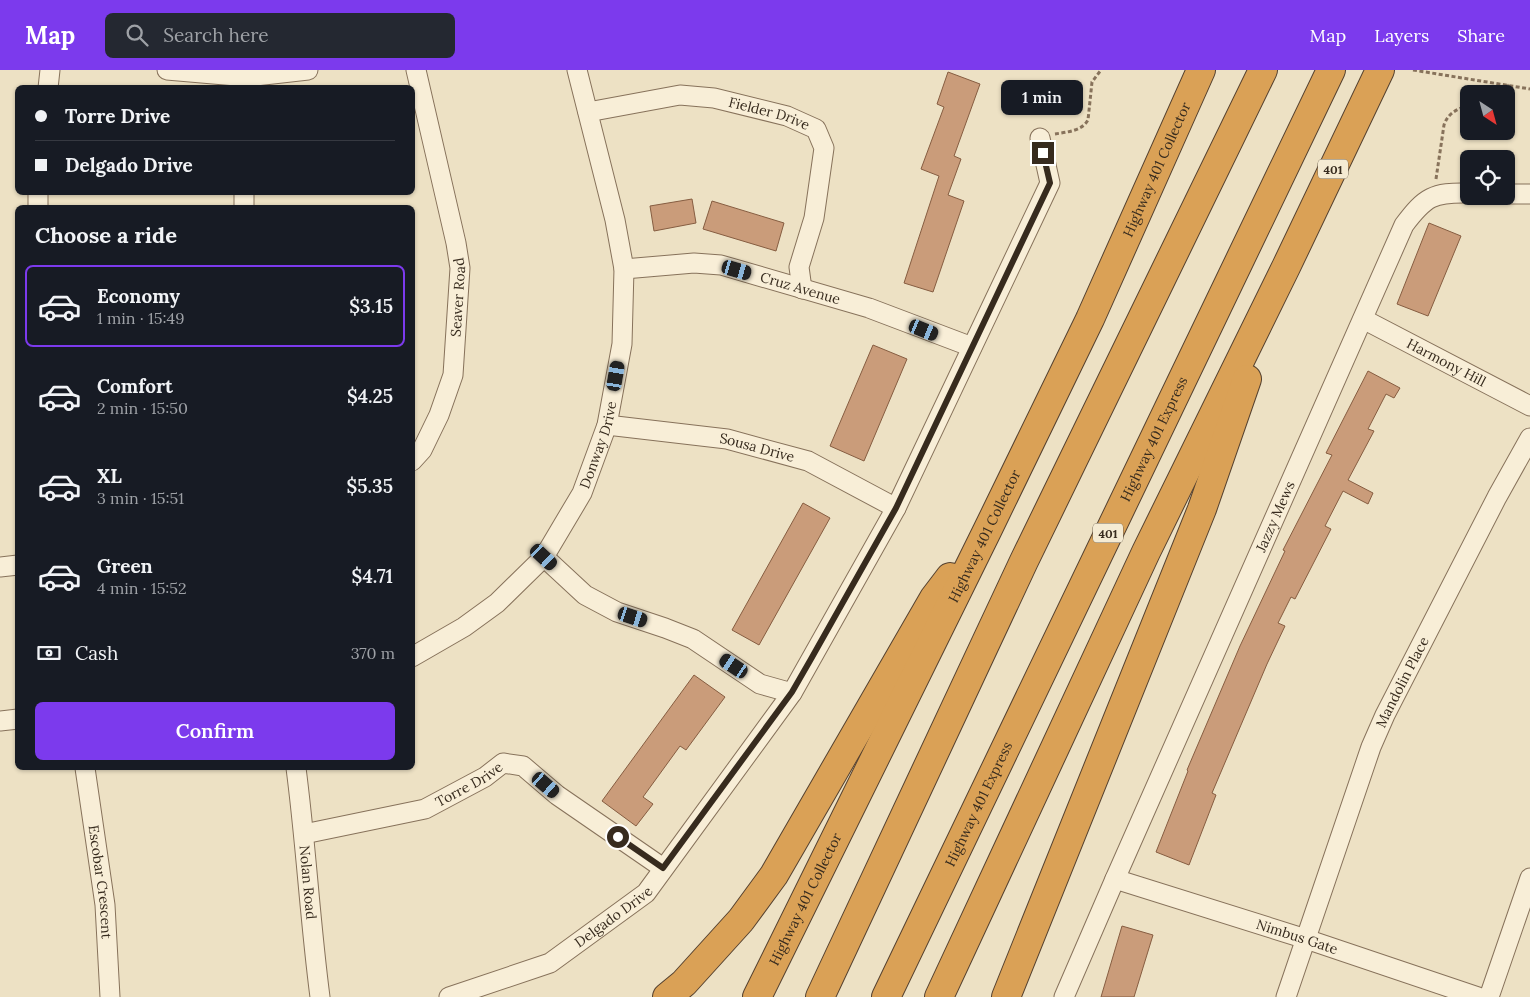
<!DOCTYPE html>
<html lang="en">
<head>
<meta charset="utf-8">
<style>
  :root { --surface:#171b24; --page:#242831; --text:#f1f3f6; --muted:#9ea1a6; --line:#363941; --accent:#7c3aed }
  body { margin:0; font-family:Lora,serif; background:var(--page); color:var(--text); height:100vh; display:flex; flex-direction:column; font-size:19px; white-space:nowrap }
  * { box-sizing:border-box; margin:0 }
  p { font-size:16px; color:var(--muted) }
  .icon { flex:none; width:28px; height:28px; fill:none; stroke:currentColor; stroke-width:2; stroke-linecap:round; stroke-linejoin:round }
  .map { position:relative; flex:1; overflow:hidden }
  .panel { position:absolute; left:15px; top:135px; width:400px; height:565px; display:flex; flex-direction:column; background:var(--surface); border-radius:8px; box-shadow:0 1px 4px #0004 }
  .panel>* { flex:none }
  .hud { position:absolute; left:15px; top:15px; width:400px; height:110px; border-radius:8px; box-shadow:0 1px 4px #0004; display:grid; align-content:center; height:110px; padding:0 20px; background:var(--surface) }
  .needle { width:32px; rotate:144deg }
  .tools { position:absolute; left:1460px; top:15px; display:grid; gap:10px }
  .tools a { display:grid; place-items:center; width:55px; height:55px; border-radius:8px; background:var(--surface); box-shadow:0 1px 4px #0004; font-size:25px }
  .end { position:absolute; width:22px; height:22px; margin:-11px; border:6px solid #372b1e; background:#fff; box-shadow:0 0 0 2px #fff }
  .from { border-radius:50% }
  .bubble { position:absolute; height:35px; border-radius:8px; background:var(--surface); box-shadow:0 1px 4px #0004; font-size:16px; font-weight:600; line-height:35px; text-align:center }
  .car { position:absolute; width:15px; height:30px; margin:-15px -8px; border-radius:6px; box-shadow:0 0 4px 1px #0007; background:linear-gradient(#222 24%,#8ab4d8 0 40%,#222 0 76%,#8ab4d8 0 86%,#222 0) }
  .hud b { display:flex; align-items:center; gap:18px; height:48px; font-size:19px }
  .hud b+b { border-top:1px solid var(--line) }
  .hud i { width:12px; height:12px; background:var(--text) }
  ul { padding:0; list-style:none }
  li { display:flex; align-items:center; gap:15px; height:82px; margin:0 10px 8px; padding:0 10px; border:2px solid transparent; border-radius:8px }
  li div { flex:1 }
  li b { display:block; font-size:19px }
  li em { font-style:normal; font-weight:600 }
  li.selected { border-color:var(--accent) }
  li>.icon { width:45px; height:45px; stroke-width:1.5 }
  h2 { padding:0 20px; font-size:22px; line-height:60px }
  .pay { display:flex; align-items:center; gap:12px; height:55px; padding:0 20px; font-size:19px }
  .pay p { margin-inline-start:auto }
  .primary-button { display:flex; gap:10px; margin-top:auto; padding:10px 20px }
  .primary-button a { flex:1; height:58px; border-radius:8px; background:var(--accent); color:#fff; font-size:20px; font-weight:600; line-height:58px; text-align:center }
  header { display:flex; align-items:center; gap:30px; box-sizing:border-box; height:70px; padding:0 25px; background:var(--accent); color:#fff }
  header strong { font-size:24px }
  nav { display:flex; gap:28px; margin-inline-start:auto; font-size:18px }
  .search { width:350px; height:45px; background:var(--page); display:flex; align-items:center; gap:12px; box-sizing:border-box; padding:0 18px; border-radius:8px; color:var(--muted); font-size:19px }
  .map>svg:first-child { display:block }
</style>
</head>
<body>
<header>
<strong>Map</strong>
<div class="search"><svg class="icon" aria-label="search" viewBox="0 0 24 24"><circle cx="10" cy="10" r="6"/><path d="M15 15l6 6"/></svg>Search here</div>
<nav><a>Map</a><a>Layers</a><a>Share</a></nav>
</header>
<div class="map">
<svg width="1530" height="927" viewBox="0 0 1530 927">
  <rect width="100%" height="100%" fill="#ede1c4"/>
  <g fill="#ca9c7a" stroke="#865d41">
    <polygon points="948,2 980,14 954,86 961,89 948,125 964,131 933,222 904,213 939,106 921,99 944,37 937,34"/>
    <polygon points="692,129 696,153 654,161 650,136"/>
    <polygon points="712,131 784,153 776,181 703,159"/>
    <polygon points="1429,153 1461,166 1428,246 1397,234"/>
    <polygon points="873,275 907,289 864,391 830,376"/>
    <polygon points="1368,301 1400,318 1394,328 1386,324 1368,359 1374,361 1348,410 1373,423 1368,434 1343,421 1325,456 1331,459 1295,529 1291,527 1278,553 1285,556 1267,594 1212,723 1216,725 1189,795 1156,782 1188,701 1187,700 1240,576 1285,481 1283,480 1332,385 1326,383"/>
    <polygon points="803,433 830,448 759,575 732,560"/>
    <polygon points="694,605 725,627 686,680 680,676 643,727 653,734 636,756 602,731"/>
    <polygon points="1122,856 1153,865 1134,927 1101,927"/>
  </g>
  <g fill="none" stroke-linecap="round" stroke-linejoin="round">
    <g stroke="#87725b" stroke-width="21">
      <g id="minor">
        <polyline points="167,0 248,7 308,0"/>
        <polyline points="48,18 50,0"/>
        <path id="s1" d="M588,42L680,25L714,28L787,46L816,59L824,78L814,148L799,197L802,219"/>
        <polyline points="1506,124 1530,124"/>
        <polyline points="38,138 38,122"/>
        <polyline points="244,138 244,122"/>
        <path id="s2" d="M624,199L694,193L721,195L869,238L972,277"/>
        <path id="s3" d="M1363,249L1530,336"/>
        <path id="s4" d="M607,355L727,369L808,391L896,438"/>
        <path id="s5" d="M412,391L422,380L439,345L453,305L460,198L456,173L416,0"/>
        <polyline points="544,487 585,525 617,542 665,558 693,569 760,614 792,623"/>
        <polyline points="0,497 18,495"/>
        <path id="s6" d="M412,587L464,557L497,533L544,487L582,423L607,355L622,274L624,199L615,150L577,0"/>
        <polyline points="0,651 18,649"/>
        <path id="s7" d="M85,698L105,835L110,927"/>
        <path id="s8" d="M296,698C306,774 310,851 320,927"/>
        <path id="s9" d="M304,764L425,739L485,707L503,693L523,696L557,725L663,798"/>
        <path id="s10" d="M1115,809L1306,869L1478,927"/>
        <path id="s11" d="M449,927L550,893L646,823L792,623L896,438L1050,113L1040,68"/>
        <path id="s12" d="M1064,927L1115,809L1404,155C1425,127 1433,122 1469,123"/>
        <path id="s13" d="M1286,927L1371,677L1385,645L1497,427L1530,368"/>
        <polyline points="1489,927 1530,808"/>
      </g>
    </g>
    <g stroke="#55412f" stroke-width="30">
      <g id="motorway">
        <polyline points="667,927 684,913 741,850 774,805 934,528 950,507"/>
        <path id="s14" d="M757,927L987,461L1090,249L1201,0"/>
        <polyline points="820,927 1024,491 1263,0"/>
        <path id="s15" d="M886,927L1331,0"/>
        <polyline points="939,927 1146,482 1286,197 1380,0"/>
        <polyline points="1006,927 1202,439 1247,309"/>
      </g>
    </g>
    <g stroke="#87725b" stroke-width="3" stroke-dasharray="4 2.5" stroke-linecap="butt">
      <polyline points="1413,0 1530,19"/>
      <polyline points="1498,24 1509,15"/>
      <path d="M1055,64C1067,62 1082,61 1088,50L1092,12L1101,0"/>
      <path d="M1436,109L1444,55C1448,43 1457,39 1469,35"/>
    </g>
    <use href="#minor" stroke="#f8eed7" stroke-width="19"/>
    <use href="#motorway" stroke="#daa156" stroke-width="28"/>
  </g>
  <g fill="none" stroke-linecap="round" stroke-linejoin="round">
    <polyline stroke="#372b1e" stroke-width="6" points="618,767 663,798 792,622 811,589 896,438 1050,113 1043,83"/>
  </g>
  <g text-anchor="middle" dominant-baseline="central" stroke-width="5" stroke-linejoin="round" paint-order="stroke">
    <g fill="#f5ebd3" stroke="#706554" stroke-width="1">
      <rect x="1318" y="89.5" width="30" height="19" rx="4"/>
      <rect x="1093" y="453.5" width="30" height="19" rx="4"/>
    </g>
    <g font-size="12" font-weight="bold" fill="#372b1e">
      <text x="1333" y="99">401</text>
      <text x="1108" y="463">401</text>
    </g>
    <g font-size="14" fill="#372b1e" stroke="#f5ebd3">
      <text stroke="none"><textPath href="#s1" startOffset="185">Fielder Drive</textPath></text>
      <text stroke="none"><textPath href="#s14" startOffset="919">Highway 401 Collector</textPath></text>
      <text stroke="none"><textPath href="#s2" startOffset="180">Cruz Avenue</textPath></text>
      <text stroke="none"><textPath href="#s5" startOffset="174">Seaver Road</textPath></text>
      <text stroke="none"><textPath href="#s3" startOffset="94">Harmony Hill</textPath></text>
      <text stroke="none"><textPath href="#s15" startOffset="619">Highway 401 Express</textPath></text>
      <text stroke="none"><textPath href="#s6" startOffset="292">Donway Drive</textPath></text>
      <text stroke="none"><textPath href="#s4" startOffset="152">Sousa Drive</textPath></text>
      <text stroke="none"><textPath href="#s12" startOffset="525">Jazzy Mews</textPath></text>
      <text stroke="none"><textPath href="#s14" startOffset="514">Highway 401 Collector</textPath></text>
      <text stroke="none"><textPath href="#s13" startOffset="336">Mandolin Place</textPath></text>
      <text stroke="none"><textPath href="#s9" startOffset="174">Torre Drive</textPath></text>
      <text stroke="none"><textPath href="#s15" startOffset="214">Highway 401 Express</textPath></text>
      <text stroke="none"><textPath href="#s7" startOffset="115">Escobar Crescent</textPath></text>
      <text stroke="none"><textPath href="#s8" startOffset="115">Nolan Road</textPath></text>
      <text stroke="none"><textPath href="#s14" startOffset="109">Highway 401 Collector</textPath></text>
      <text stroke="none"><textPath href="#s11" startOffset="185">Delgado Drive</textPath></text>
      <text stroke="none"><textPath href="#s10" startOffset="191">Nimbus Gate</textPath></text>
    </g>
  </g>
</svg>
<div class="tools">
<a><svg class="needle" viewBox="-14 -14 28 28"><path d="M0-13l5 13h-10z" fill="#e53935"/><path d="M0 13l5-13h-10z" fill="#9ea1a6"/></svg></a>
<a><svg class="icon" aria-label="locate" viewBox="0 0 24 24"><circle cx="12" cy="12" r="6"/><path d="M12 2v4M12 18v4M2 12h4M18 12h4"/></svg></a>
</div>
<i class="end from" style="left:618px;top:767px"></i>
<i class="end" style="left:1043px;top:83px"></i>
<div class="bubble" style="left:1001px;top:10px;width:82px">1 min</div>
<i class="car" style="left:737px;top:200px;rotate:106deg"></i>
<i class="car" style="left:924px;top:260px;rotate:112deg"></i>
<i class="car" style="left:616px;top:306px;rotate:10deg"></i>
<i class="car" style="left:544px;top:487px;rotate:133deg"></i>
<i class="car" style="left:633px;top:547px;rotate:108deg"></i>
<i class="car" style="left:734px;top:596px;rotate:304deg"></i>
<i class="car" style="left:546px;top:715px;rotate:131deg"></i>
<div class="hud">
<b><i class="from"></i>Torre Drive</b>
<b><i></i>Delgado Drive</b>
</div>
<section class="panel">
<h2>Choose a ride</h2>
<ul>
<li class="selected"><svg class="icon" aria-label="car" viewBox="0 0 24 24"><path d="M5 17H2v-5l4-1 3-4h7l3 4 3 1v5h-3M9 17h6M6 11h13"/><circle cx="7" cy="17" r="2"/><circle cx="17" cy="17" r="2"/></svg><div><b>Economy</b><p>1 min · 15:49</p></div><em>$3.15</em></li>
<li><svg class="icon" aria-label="car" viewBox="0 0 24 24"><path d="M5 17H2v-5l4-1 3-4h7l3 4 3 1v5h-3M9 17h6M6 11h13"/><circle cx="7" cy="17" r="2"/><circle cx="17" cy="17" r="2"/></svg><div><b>Comfort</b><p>2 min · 15:50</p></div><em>$4.25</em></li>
<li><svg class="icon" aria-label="car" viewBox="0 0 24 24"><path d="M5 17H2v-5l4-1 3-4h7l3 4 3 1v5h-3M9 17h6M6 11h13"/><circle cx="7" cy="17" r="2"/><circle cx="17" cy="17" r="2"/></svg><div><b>XL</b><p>3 min · 15:51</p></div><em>$5.35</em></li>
<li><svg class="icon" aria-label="car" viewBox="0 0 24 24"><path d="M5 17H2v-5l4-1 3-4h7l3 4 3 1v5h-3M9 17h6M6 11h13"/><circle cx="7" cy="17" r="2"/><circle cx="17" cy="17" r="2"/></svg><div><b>Green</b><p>4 min · 15:52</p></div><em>$4.71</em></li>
</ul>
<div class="pay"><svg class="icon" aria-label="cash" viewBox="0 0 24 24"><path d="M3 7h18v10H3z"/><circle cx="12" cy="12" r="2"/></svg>Cash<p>370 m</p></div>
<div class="primary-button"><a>Confirm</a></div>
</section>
</div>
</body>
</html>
